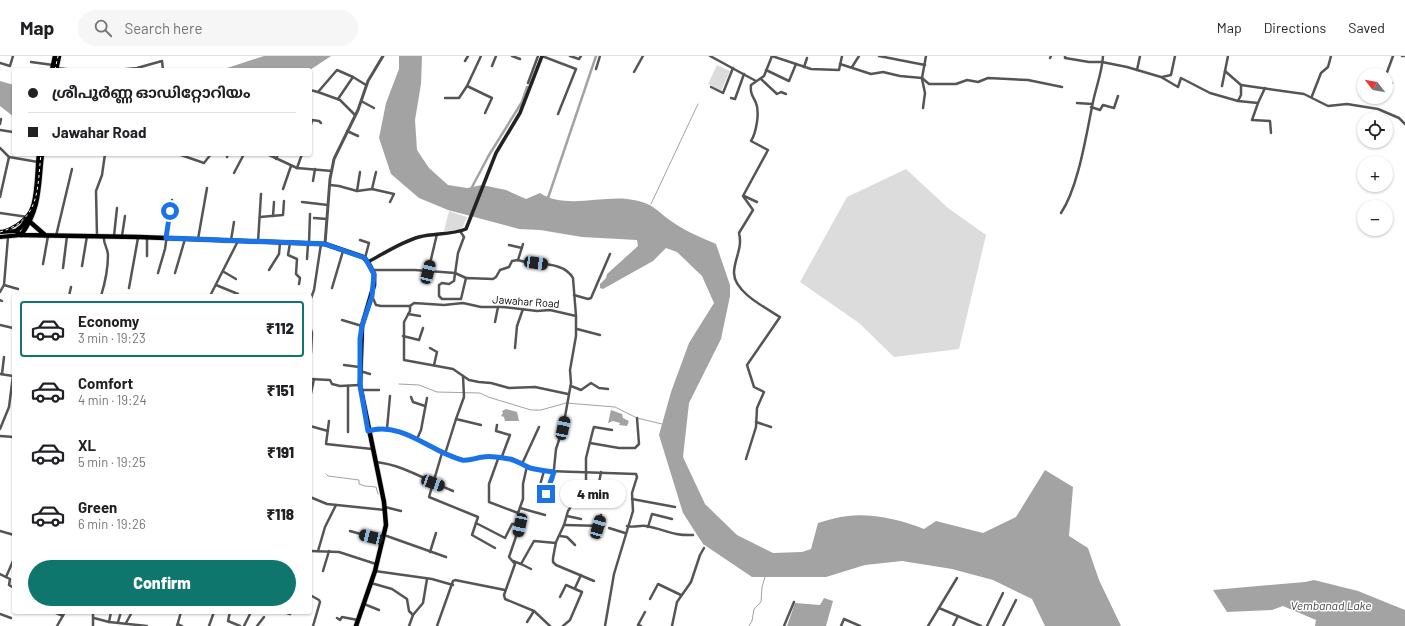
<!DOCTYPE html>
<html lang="en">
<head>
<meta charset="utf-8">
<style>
  :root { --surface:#fff; --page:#f6f6f6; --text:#202124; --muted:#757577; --line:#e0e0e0; --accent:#0f766e }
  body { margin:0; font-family:Barlow,"Noto Sans Malayalam",sans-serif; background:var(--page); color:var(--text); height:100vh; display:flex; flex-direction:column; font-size:15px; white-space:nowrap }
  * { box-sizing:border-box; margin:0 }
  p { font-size:13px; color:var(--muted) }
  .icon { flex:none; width:22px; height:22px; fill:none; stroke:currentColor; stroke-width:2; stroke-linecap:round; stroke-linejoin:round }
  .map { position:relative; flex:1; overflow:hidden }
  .details { position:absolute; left:12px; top:238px; width:300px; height:320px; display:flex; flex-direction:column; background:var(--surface); border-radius:4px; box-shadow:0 1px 3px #0004 }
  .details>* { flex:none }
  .hud { position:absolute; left:12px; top:12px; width:300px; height:88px; border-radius:4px; box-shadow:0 1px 3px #0004; display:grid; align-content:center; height:88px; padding:0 16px; background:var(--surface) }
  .needle { width:26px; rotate:301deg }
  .controls { position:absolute; left:1357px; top:12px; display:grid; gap:8px }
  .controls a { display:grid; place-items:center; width:36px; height:36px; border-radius:50%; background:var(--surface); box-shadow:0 1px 3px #0004; font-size:20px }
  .end { position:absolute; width:18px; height:18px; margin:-9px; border:5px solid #1a73e8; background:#fff; box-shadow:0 0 0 2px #fff }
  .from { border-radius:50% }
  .bubble { position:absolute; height:28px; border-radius:14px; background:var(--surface); box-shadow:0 1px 3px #0004; font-size:13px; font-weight:800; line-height:28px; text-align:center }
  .car { position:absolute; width:12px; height:24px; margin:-12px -6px; border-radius:5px; box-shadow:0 0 3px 1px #0007; background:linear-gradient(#222 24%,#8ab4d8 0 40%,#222 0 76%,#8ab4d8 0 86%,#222 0) }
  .hud b { display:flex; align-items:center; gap:14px; height:38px; font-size:15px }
  .hud b+b { border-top:1px solid var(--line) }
  .hud i { width:10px; height:10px; background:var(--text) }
  ul { padding:7px 0 0; list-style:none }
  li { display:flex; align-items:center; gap:12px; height:56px; margin:0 8px 6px; padding:0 8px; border:2px solid transparent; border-radius:4px }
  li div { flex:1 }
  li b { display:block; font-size:15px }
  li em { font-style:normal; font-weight:800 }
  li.on { border-color:var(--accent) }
  li>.icon { width:36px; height:36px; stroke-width:1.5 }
  .button { display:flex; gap:8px; margin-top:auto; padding:8px 16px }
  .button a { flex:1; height:46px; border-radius:24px; background:var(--accent); color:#fff; font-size:16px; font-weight:800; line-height:46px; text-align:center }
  header { display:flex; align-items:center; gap:24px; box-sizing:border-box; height:56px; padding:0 20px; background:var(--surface); border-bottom:1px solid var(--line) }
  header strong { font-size:19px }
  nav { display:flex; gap:22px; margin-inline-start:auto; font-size:14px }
  .search { width:280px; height:36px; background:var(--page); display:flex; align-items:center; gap:10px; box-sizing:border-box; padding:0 14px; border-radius:22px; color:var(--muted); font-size:15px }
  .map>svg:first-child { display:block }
</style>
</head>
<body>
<header>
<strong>Map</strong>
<div class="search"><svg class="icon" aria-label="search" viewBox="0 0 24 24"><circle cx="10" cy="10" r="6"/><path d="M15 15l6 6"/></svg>Search here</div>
<nav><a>Map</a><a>Directions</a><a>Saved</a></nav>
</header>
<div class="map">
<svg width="1405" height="570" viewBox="0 0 1405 570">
  <rect width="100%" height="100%" fill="#fff"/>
  <g fill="#dcdcdc">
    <polygon points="717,9 730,15 721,35 708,28"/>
    <polygon points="906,113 948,152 986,179 959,293 894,301 859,267 800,226 847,141"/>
    <polygon points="449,155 467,161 463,171 458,174 444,175"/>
  </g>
  <g fill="#a3a3a3">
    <polygon points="264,0 331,0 310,14 221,14"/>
    <path d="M399,0H422L421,28L415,64L417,94L429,112L448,129L467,132L482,129L506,134L526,143L540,137C564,153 600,140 627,143C655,146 656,156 677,169C689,177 703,182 716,188L730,229V240L721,283L689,347L683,401L705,448L737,479L773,497L802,496L811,493L818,467C828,464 838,461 848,460C870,457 903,464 924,473L936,465L983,477L1016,461L1045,414L1073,431L1069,480L1088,492L1099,524L1121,570H1045L1032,543L993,524L952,513L902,505L865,509L826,521H752L703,488L683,457L659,379L671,336L689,287L714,247L702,220L677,196L666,192L653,205L603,233L600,232V228L606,222L607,218L638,190L637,184L582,181L540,174L519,173L448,154L419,142L391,118L379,82L386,47L399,13Z"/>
    <polygon points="0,25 14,29 14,61 0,50"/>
    <polygon points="506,353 517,356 519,365 505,365 504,361 501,360 503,357 502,355"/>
    <polygon points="611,354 622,358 623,362 629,365 627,370 619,369 620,367 613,365 608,367"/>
    <polygon points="1314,524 1358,535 1405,554 1405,570 1315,570 1316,564 1283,550 1272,554 1227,556 1213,534 1305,526"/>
    <polygon points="824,542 833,545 826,570 787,570 795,547 820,549"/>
  </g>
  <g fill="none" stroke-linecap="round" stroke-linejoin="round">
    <g stroke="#a3a3a3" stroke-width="1">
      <polyline points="651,148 698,48"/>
      <polyline points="399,328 419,329 437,336 480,337 488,341 531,354 541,354 566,347 615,351 637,362 662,368"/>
      <polyline points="326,418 328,420 359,424 359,428 365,430 376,431 378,438"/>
      <polyline points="749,570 752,565 754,553 761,546 762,531 765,521"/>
    </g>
    <g stroke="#a3a3a3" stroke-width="2.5">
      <polyline points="472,131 489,99 522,46 527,31"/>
      <polyline points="548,142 596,0"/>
    </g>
    <g stroke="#dbdbdb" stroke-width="6">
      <g id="primary">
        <polyline points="0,176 16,175"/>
        <polyline points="0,181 21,179"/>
      </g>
    </g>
    <g stroke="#dbdbdb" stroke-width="6">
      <g id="trunk">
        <polyline points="52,14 55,0"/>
        <polyline points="56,14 59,0"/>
        <path d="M39,98C36,123 40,160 16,175L21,179L139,181L325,188L363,201L368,206L374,218V229L362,270L360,329L384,446L386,469L375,515L356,570"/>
        <polyline points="29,165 45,179"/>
        <path d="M21,179C41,152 38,129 42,98"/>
      </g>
    </g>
    <g stroke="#555" stroke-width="2.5">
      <polyline points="512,0 520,3"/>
      <polyline points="542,0 576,13 558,58"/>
      <polyline points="570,0 579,3 581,0"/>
      <polyline points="710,0 756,25"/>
      <polyline points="772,0 811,13 839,14 842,0"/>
      <polyline points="879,0 925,9"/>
      <polyline points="1065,0 1065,2 1089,6 1102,6 1127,11 1161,21 1178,31 1181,22 1210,37 1238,45 1258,47 1252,64 1270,65 1271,77"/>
      <polyline points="1402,0 1404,0"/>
      <polyline points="1050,2 1051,0"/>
      <polyline points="465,5 468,0"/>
      <polyline points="31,6 53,9"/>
      <polyline points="0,7 10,10 13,0"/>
      <polyline points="840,8 871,18 883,16 900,20 922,22 926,0"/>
      <polyline points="492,10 496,0"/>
      <polyline points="804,11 807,2"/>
      <polyline points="852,11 859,0"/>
      <polyline points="56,12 75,14"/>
      <polyline points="596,13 600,0"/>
      <polyline points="117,14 137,12 162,5 163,14"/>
      <polyline points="766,14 789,25 796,8"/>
      <polyline points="1137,14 1140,0"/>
      <polyline points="1225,15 1241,29 1304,38 1328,50 1347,48 1378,53 1399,62 1405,68"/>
      <polyline points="634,16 643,0"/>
      <polyline points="1386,19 1393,0"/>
      <polyline points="353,21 337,14 318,36 340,44 355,59"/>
      <polyline points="1162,21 1171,19 1175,0"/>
      <polyline points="922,22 929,28 956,28 967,24 978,26 988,22 1028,24 1062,31"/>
      <polyline points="761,23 777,38 781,36 786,38"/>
      <polyline points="922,23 925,37 923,52"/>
      <polyline points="1386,24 1392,27"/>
      <polyline points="528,27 538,0"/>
      <polyline points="467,30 492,42 485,57"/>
      <polyline points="1222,30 1228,0"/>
      <polyline points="711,31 723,37 733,12"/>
      <polyline points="310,34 318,36"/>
      <polyline points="1312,40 1321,17 1328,11 1331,0"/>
      <polyline points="445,42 459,42 467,30 481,0"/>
      <polyline points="731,42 735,43 744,18"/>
      <polyline points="338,43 353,21 366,29"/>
      <polyline points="361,45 374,52"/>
      <polyline points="1238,45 1241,39 1241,29"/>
      <polyline points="1077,47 1092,48"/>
      <polyline points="1258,47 1265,32"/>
      <polyline points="1091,51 1100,54 1103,49 1114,52 1118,40"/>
      <polyline points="310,63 312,65 310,72"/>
      <polyline points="312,64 319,65 321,67"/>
      <polyline points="0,68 1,63"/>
      <polyline points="0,74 13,76"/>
      <polyline points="347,75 358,80"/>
      <polyline points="0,92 9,101 38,106"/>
      <polyline points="178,98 204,107 211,98"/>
      <polyline points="267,98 297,112 332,115"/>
      <polyline points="227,101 228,98"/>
      <polyline points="276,103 278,98"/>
      <polyline points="297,112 302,98"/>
      <polyline points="234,117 244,98"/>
      <polyline points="313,125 315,113"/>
      <polyline points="330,129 339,130 357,135 372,133 394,138 390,146"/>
      <polyline points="283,133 291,110"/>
      <polyline points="372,133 376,116"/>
      <polyline points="357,135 360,116"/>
      <polyline points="744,140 757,146"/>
      <polyline points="0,141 9,101"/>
      <polyline points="302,146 328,149"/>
      <polyline points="0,157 28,161"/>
      <path d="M1061,157C1078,132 1086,80 1092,51C1095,33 1102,18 1103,0"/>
      <polyline points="273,160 274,146"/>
      <polyline points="260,161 283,159 284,145"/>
      <polyline points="314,162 327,163"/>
      <path d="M460,175L464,181L458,197L454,225L449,228L442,227L439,229V240L442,243H461L466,222L493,223L496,221L500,214L509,211L512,205L518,204C535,210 563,204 573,222L576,260"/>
      <polyline points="56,180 72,113"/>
      <polyline points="97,180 96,135 102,119 105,98"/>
      <polyline points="114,180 117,152"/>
      <polyline points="122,180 125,160"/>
      <polyline points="198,183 207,132"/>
      <polyline points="231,184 234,166"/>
      <polyline points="360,184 369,187 365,202"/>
      <polyline points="258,186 261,138"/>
      <polyline points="290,187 288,199 297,203 296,218 300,222 299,228"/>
      <polyline points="309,187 310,158"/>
      <polyline points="509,189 522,192"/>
      <polyline points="147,200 147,181"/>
      <polyline points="307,203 308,188"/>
      <polyline points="518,204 523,188"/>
      <polyline points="43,208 48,180"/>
      <polyline points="82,210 87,180"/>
      <polyline points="63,212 67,180"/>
      <polyline points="269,214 279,198 280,187"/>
      <polyline points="373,214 415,214 455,217 466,222"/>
      <polyline points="224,216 236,223"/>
      <polyline points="428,216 437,178"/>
      <polyline points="158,217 165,193 172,144"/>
      <polyline points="175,217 185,183"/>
      <polyline points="4,229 18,233"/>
      <polyline points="216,229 238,238"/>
      <polyline points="129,232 138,182"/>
      <polyline points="332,232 343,195"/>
      <polyline points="0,236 4,229 8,181"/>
      <polyline points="574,239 588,243 591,242 610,198"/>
      <polyline points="69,240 71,231"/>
      <path d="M101,240C105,227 108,212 108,199C108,192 103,188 104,181"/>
      <polyline points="210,240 238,185"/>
      <polyline points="372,240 376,249 381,250 410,250 414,247 444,249 463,247 481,251 503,251 537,255 550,254 576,260 576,280 570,314 571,327 563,372 556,393 553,423 546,438"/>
      <polyline points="0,244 2,245"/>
      <polyline points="310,245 314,234 321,188"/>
      <polyline points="410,250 410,255 404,266 404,304 453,313 469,324 479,326 491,327 509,332 535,331 568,338"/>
      <polyline points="408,258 420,260"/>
      <polyline points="342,264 362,270"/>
      <polyline points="495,266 498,251"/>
      <polyline points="0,269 13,272 14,268"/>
      <polyline points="310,270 312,277 311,297"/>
      <polyline points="577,273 600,279"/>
      <polyline points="403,280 419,284 423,272"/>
      <polyline points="430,292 437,296 434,309"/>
      <polyline points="515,292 517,270 523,253"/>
      <polyline points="344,309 359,311"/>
      <polyline points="360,315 370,318"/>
      <polyline points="0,318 13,320"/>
      <polyline points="2,318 4,301"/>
      <polyline points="463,320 464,341 456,363 481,369"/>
      <polyline points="310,323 330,324 332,328 340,330 360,329"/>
      <polyline points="571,330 581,334 591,327 599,332 608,333"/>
      <polyline points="362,334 379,334"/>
      <polyline points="411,341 413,346 425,350"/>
      <polyline points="310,342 314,323"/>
      <polyline points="329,365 326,388 372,393"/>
      <polyline points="756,366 771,371"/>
      <polyline points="497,369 496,375 510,379 501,403"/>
      <polyline points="310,370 328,375"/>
      <polyline points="0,373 9,351 13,320"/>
      <polyline points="387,373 390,340"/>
      <polyline points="368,375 378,372 397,375 407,378 437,394 464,404 490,401 512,404 531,412 548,415 636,418 637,421 632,437 633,455 614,518 605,570"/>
      <polyline points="348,376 348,330"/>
      <polyline points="0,380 14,381"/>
      <polyline points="417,383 421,374 427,342"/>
      <polyline points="590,387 619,392 635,392 639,388 637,362"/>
      <polyline points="442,397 429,441 478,461 476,467"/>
      <polyline points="445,398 456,363"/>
      <polyline points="498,403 489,428 489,446 518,457"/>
      <path d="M746,403L756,371L757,352L764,336L754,331L747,309L780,261C766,252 734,236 734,217C734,203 743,192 739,177L753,154L743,140L768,94L751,85C756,77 760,57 756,47C753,40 750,38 751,29L764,20L772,0"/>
      <path d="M376,406C404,409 427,425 453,435"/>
      <polyline points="522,408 539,371"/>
      <polyline points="527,410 523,428 523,443 518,457 520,469 509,501 515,508 504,539 505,543 534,555 550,570"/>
      <polyline points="599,427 601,416"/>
      <polyline points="540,429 544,415"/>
      <polyline points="310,441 327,448 385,454"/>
      <polyline points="632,443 675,451"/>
      <polyline points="385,451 401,455"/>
      <polyline points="520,452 545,459"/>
      <polyline points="567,460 581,463"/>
      <polyline points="564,469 604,470"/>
      <path d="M627,470C634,472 639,469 646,470C664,473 672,480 693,479"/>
      <polyline points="597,471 601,459"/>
      <polyline points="648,471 652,458 672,463"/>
      <polyline points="609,472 625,477"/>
      <polyline points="0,475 14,479"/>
      <polyline points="350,475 382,484"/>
      <polyline points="384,479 446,501"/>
      <polyline points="560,480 567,481 575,489"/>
      <polyline points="495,492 472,479 476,467 505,482 512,468 519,468"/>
      <polyline points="310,495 339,496 376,508"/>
      <polyline points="318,495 325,471 336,449"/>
      <polyline points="430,496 436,477"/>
      <polyline points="513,505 521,508 534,485 556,487"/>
      <polyline points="521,508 531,513"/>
      <polyline points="323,515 329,495"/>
      <polyline points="375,515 432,523 453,529"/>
      <polyline points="0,518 10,523 9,529 14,532"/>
      <polyline points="6,521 13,505"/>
      <polyline points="594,525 556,509 553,506 553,502 556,486 564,469 568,455 582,435 586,425 586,402 593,374 594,371 612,374"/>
      <polyline points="371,527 392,533 407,543 409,555 413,559"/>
      <polyline points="575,532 581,519"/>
      <polyline points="310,539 319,544 320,546 313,570"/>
      <polyline points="560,541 566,529 582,536 570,564 563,570"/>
      <polyline points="650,543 658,528 681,539"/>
      <polyline points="364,548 379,554"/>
      <polyline points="939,552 981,570"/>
      <polyline points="54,556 63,560"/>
      <polyline points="93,556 93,570"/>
      <polyline points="230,556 228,565 240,570"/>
      <polyline points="284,556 290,558"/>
      <polyline points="0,558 11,562"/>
      <polyline points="94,562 109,566 147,570"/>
      <polyline points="337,562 340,564 342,561 358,564"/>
      <polyline points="109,566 111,556"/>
      <polyline points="118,566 121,556"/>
      <polyline points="527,566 534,555"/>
      <polyline points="126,567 132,556"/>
      <polyline points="178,568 182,570"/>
      <polyline points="57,570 65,556"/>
      <polyline points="177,570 181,556"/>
      <polyline points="209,570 214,556"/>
      <polyline points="244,570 251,556"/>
      <polyline points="257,570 264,561"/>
      <polyline points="409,570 413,559 423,547 427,523"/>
      <polyline points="437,570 453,525 455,524 505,534"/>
      <polyline points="641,570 638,569 645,556"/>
      <polyline points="672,570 677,546 691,526 700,499 704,492"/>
      <polyline points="784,570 794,546"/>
      <polyline points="841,570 844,563 860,570"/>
      <polyline points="928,570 957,522"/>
      <polyline points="953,570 958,560"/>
      <polyline points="987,570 1003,537"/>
      <polyline points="1003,570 1016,544"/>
    </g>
    <polyline stroke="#555" stroke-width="3" points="325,188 330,123 334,103 358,54 368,25 383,0"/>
    <path stroke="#222" stroke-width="3.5" d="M368,206C385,197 401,186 419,181C435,177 451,179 466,173L496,97L520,57L542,0"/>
    <use href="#primary" stroke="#000" stroke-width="4"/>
    <use href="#trunk" stroke="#000" stroke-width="4.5"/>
    <g stroke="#000" stroke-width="2.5">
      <g id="rail">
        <polyline points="55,14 58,0"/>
        <path d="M0,176C41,164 37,132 41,98"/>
      </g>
    </g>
    <use href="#rail" stroke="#fff" stroke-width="1" stroke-dasharray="3" stroke-linecap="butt"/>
  </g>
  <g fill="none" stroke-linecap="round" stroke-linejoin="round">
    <path stroke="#1a73e8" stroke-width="5" d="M170,155L166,182L325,188L365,202L374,218L372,240L362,270L360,283V329L368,375C403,365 430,396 462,404C470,405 475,402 483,401C491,399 503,402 510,403C517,405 524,409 530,412C538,414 546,415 554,416L546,438"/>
  </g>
  <g text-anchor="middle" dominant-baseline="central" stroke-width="3" stroke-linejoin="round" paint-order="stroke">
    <g font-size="11" fill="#000" stroke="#fff">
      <text transform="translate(526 245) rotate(4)">Jawahar Road</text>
    </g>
    <g font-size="12" font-style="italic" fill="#444" stroke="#fff">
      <text x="1331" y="549">Vembanad Lake</text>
    </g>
  </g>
</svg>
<div class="controls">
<a><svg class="needle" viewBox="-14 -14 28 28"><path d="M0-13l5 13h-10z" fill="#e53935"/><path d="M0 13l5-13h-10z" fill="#757577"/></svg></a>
<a><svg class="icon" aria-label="locate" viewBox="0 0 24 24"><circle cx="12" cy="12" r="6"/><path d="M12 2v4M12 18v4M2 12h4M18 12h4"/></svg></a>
<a>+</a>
<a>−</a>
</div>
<i class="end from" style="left:170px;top:155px"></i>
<i class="end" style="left:546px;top:438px"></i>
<div class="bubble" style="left:560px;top:424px;width:66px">4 min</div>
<i class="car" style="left:536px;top:207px;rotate:98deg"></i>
<i class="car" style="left:428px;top:216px;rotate:14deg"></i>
<i class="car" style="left:563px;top:372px;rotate:12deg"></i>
<i class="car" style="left:433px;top:427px;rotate:110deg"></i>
<i class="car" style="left:520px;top:469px;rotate:192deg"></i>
<i class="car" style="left:598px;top:471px;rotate:16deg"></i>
<i class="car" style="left:371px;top:481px;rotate:284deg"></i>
<div class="hud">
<b><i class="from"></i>ശ്രീപൂർണ്ണ ഓഡിറ്റോറിയം</b>
<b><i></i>Jawahar Road</b>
</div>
<section class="details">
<ul>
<li class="on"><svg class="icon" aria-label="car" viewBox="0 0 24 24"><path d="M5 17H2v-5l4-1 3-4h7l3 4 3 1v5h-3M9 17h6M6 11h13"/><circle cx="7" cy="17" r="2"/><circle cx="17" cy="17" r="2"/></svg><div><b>Economy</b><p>3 min · 19:23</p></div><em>₹112</em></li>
<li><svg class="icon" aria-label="car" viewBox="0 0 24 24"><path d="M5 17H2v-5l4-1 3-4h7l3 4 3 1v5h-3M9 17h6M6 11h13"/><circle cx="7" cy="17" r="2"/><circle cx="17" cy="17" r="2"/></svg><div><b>Comfort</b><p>4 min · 19:24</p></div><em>₹151</em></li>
<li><svg class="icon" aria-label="car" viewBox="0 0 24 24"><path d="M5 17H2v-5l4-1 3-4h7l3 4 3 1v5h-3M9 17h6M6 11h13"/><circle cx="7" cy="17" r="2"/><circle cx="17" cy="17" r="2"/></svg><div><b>XL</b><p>5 min · 19:25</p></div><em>₹191</em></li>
<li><svg class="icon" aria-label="car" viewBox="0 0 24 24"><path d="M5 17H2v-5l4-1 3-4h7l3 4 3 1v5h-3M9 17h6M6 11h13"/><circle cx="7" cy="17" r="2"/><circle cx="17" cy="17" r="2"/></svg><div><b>Green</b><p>6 min · 19:26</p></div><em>₹118</em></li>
</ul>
<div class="button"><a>Confirm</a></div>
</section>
</div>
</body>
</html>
